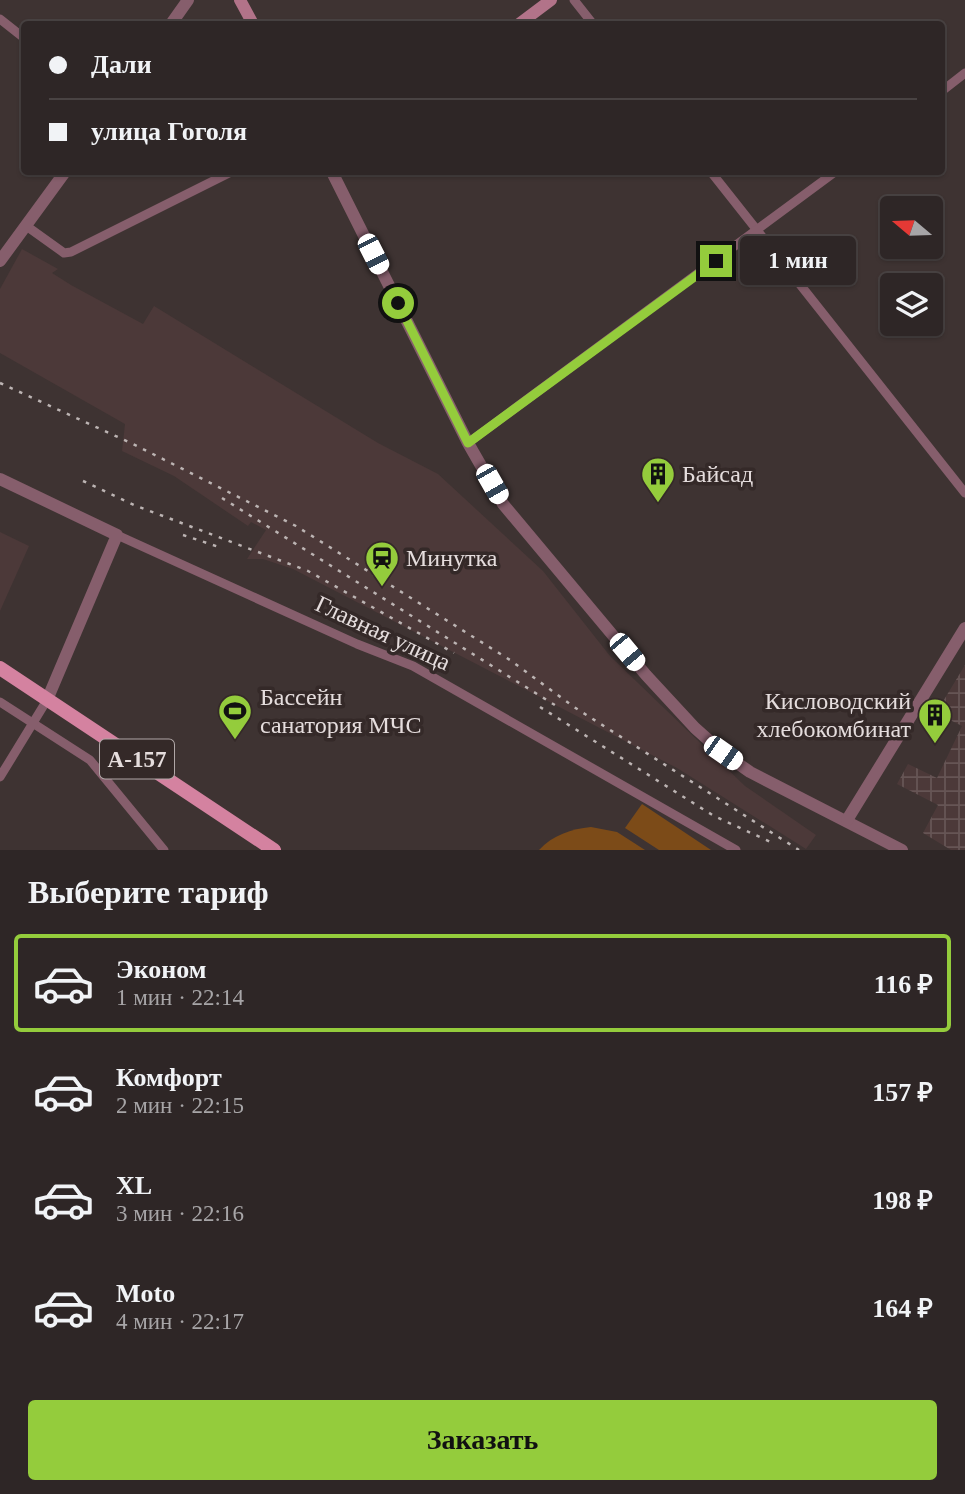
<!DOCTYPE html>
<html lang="ru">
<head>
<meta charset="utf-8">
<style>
  :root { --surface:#2e2626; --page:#3a3232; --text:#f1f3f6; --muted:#a7a5a7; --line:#494343; --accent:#94cc3c }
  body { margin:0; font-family:Georgia,serif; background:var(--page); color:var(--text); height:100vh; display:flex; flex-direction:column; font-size:26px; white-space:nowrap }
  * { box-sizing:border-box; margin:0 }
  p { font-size:23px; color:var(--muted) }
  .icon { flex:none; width:38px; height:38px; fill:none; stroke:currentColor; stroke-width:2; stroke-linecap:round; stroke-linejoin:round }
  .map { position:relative; height:850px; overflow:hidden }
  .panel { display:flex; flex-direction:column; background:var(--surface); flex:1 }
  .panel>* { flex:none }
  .top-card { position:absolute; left:21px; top:21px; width:924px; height:154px; border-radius:7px; box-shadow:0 2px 5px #0004,0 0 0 2px var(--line); display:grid; align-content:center; height:154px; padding:0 28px; background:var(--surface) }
  .needle { width:46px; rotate:289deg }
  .controls { position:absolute; left:880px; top:196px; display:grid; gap:14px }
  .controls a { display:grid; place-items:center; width:63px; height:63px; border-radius:7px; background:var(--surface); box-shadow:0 2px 5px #0004,0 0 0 2px var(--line); font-size:35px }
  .end { position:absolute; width:32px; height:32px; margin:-16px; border:9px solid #94cc3c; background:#111; box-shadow:0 0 0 4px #111 }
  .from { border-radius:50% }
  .bubble { position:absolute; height:49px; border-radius:7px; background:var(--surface); box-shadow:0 2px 5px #0004,0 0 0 2px var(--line); font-size:23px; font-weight:700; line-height:49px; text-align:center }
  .car { position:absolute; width:21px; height:42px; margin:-21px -10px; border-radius:9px; box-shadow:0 0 5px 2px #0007; background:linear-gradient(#fff 24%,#345 0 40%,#fff 0 76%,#345 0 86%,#fff 0) }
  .top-card b { display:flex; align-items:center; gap:24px; height:66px; font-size:26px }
  .top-card b+b { border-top:2px solid var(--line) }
  .top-card i { width:18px; height:18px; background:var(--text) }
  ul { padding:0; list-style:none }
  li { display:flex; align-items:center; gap:21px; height:98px; margin:0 14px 10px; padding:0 14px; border:4px solid transparent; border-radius:7px }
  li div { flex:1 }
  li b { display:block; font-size:26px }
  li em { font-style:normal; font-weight:700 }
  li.current { border-color:var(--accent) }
  li>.icon { width:63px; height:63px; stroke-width:1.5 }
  h2 { padding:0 28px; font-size:32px; line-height:84px }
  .button { display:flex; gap:14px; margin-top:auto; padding:14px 28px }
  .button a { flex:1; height:80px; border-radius:7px; background:var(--accent); color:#111; font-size:28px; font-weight:700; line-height:80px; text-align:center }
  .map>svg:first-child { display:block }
</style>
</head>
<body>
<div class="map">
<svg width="965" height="850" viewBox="0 0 965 850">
  <defs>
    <pattern id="industrial-grid" width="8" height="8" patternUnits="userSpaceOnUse" patternTransform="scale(1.75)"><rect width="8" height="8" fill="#4c3939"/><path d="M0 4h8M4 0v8" fill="none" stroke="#655"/></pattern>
  </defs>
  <rect width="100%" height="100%" fill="#3e3332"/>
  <g fill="#4c3939">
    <polygon points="22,249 58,269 52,273 71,285 143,324 154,306 378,443 438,474 543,571 610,656 745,786 816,835 806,849 677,768 293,569 263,559 247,559 266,530 251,522 248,526 174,476 122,451 125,424 0,353 0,289"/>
    <polygon points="0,532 29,546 0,611"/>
  </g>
  <polygon fill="url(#industrial-grid)" points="965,665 965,850 951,850 923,833 938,805 897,784 908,764 937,778 962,726 936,713"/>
  <g fill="#7c4b18">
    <polygon points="642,804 711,850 659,850 625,828"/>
    <path d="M591,827L617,832L645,850H539C553,835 571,829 591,827Z"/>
  </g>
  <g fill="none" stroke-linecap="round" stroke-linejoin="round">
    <g stroke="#865e6c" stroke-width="9">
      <polyline points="574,0 593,24"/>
      <polyline points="0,19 24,38"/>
      <polyline points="942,91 965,73"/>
      <polyline points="711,172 965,493"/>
      <polyline points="25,225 64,253 71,252 231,172"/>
      <polyline points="468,443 835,172"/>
      <polyline points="117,535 357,644 413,666 736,850"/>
      <polyline points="0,702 90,760 164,850"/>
      <polyline points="0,777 47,700"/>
    </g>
    <g stroke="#865e6c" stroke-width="12">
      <polyline points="171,24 188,0"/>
      <polyline points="332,172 468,443 503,504 646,675 695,728 723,753 750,772 902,850"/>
      <polyline points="0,261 65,172"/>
      <polyline points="0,479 117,535 47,700"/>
      <polyline points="847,820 965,628"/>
    </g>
    <g stroke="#b27389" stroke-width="12">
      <polyline points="240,0 253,24"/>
      <polyline points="519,24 551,0"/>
    </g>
    <polyline stroke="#d482a0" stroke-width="14" points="0,668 274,850"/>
    <g stroke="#bcb4b3" stroke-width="2.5" stroke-dasharray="3.5 7" stroke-linecap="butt">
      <polyline points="0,383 133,444 296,526 510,660 574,707 799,850"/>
      <polyline points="83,481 134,505 308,571 454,653"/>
      <polyline points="222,498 558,707"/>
      <polyline points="183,535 219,547"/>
      <polyline points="540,707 714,816 775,844"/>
    </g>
  </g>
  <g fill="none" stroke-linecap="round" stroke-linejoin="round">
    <polyline stroke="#94cc3c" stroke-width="9" points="398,303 468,443 716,261"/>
  </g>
  <defs>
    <g id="building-pin" transform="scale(1.75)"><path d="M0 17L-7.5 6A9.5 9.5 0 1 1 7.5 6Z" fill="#94cc3c" stroke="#342928"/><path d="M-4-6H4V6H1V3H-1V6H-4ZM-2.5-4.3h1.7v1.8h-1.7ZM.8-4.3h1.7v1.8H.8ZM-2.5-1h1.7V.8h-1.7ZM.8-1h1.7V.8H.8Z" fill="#111"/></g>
    <g id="station-pin" transform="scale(1.75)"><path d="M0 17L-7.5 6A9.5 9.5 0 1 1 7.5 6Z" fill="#94cc3c" stroke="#342928"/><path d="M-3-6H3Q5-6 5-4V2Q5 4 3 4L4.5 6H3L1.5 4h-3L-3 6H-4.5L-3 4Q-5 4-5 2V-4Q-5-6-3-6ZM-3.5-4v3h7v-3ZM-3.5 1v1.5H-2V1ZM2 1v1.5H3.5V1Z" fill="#111"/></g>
    <g id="stadium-pin" transform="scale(1.75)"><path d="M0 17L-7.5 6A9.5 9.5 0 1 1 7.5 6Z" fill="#94cc3c" stroke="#342928"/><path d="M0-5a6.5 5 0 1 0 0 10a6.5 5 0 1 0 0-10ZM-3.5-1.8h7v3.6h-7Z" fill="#111"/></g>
  </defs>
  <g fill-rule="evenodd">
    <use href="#building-pin" x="658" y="474"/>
    <use href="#station-pin" x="382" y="558"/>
    <use href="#stadium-pin" x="235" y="711"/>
    <use href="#building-pin" x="935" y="715"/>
  </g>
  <g text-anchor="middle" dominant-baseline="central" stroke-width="7" stroke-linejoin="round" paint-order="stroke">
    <rect fill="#342928" stroke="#b0a7a7" stroke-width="2" x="100" y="739.5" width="74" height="39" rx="5"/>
    <g font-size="23" font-weight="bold" fill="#e5dddd">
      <text x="137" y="759">А-157</text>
    </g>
    <g font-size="24" fill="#e5dddd" stroke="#342928" text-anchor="start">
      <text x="682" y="474">Байсад</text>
      <text x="406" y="558">Минутка</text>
      <text x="260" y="697">Бассейн<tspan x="260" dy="28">санатория МЧС</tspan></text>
      <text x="911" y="701" text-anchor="end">Кисловодский<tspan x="911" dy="28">хлебокомбинат</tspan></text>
    </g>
    <g font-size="24" fill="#e5dddd" stroke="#342928">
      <text transform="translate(383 633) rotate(25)">Главная улица</text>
    </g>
  </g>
</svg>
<div class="controls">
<a><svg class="needle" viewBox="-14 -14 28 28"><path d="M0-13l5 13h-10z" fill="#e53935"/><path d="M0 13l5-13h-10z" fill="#a7a5a7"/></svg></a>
<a><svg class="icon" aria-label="layers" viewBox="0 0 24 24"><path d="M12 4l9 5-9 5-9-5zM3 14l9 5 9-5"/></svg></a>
</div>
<i class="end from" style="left:398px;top:303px"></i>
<i class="end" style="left:716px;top:261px"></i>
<div class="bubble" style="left:740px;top:236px;width:116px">1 мин</div>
<i class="car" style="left:373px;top:254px;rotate:153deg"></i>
<i class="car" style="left:492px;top:484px;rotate:150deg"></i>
<i class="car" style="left:627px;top:652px;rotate:140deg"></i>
<i class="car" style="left:723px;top:753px;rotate:125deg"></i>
<div class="top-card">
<b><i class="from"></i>Дали</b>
<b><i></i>улица Гоголя</b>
</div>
</div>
<section class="panel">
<h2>Выберите тариф</h2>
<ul>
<li class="current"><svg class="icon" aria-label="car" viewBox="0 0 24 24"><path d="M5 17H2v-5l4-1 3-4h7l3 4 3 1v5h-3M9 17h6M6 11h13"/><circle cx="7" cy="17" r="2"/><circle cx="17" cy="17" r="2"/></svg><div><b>Эконом</b><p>1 мин · 22:14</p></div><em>116 ₽</em></li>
<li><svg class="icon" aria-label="car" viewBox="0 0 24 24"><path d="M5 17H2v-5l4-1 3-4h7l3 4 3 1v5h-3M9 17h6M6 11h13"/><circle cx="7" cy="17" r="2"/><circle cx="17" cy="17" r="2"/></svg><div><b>Комфорт</b><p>2 мин · 22:15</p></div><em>157 ₽</em></li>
<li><svg class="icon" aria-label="car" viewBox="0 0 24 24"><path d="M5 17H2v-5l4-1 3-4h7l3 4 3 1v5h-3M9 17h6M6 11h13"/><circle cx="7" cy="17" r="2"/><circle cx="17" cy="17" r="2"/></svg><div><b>XL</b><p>3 мин · 22:16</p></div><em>198 ₽</em></li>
<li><svg class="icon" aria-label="car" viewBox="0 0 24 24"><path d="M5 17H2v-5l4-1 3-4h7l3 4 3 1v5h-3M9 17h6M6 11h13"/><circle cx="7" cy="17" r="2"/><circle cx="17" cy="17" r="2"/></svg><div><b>Moto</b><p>4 мин · 22:17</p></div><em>164 ₽</em></li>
</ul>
<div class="button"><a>Заказать</a></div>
</section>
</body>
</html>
